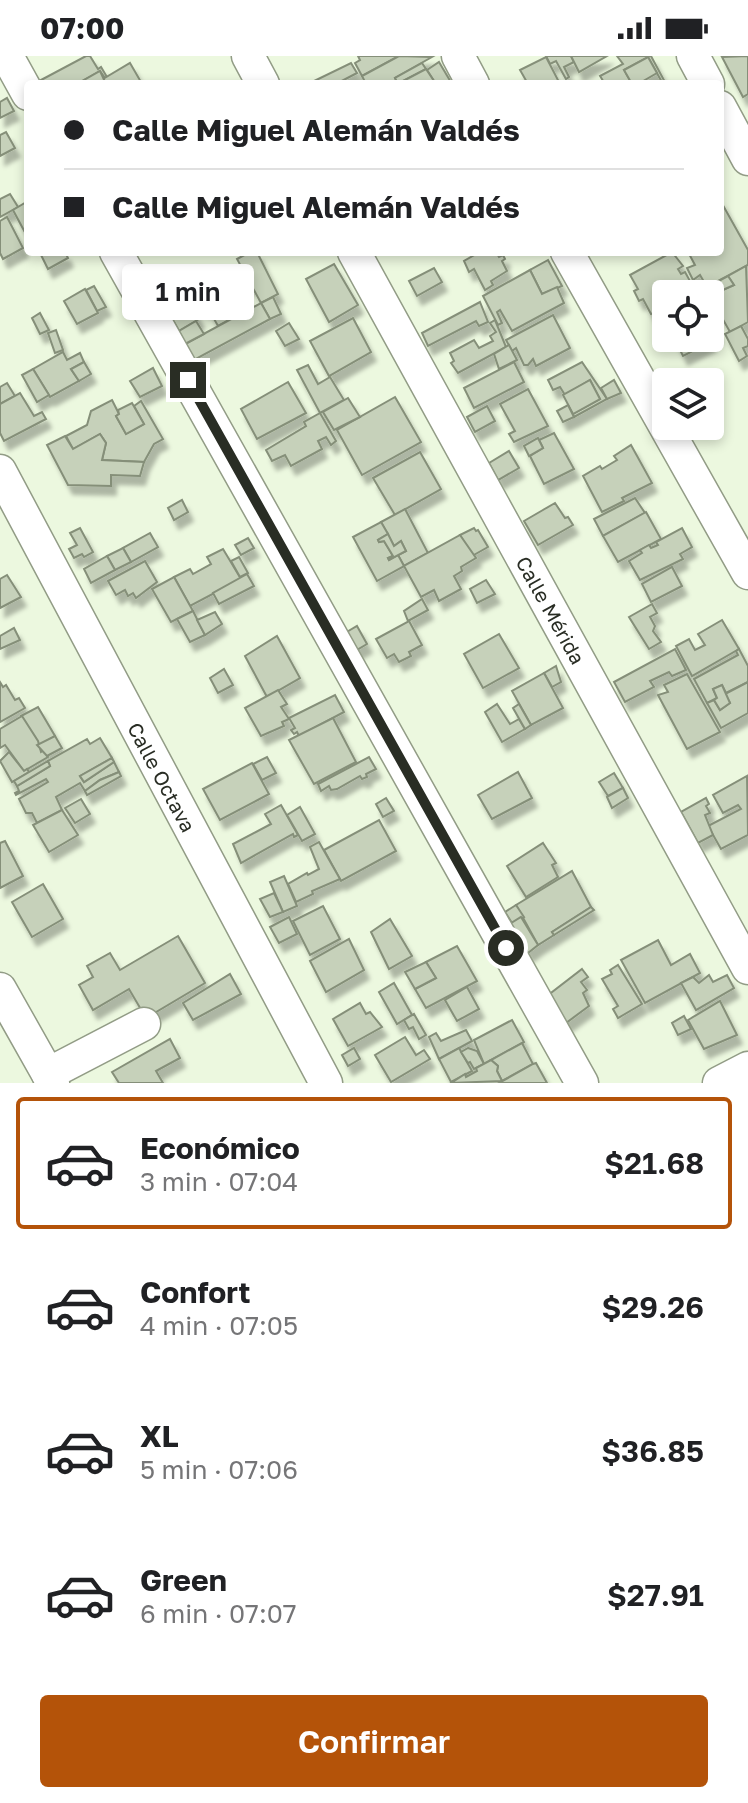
<!DOCTYPE html>
<html lang="es">
<head>
<meta charset="utf-8">
<style>
  :root { --surface:#fff; --page:#f6f6f6; --text:#202124; --muted:#757577; --line:#e0e0e0; --accent:#b45309 }
  body { margin:0; font-family:"Golos Text",sans-serif; background:var(--page); color:var(--text); height:100vh; display:flex; flex-direction:column; font-size:30px; white-space:nowrap }
  * { box-sizing:border-box; margin:0 }
  p { font-size:26px; color:var(--muted) }
  .icon { flex:none; width:44px; height:44px; fill:none; stroke:currentColor; stroke-width:2; stroke-linecap:round; stroke-linejoin:round }
  .map { position:relative; height:1027px; overflow:hidden }
  .panel { display:flex; flex-direction:column; background:var(--surface); flex:1 }
  .panel>* { flex:none }
  .banner { position:absolute; left:24px; top:24px; width:700px; height:176px; border-radius:8px; box-shadow:0 4px 12px #0003; display:grid; align-content:center; height:176px; padding:0 40px; background:var(--surface) }
  .tools { position:absolute; left:652px; top:224px; display:grid; gap:16px }
  .tools a { display:grid; place-items:center; width:72px; height:72px; border-radius:8px; background:var(--surface); box-shadow:0 4px 12px #0003; font-size:40px }
  .end { position:absolute; width:36px; height:36px; margin:-18px; border:10px solid #292d24; background:#fff; box-shadow:0 0 0 4px #fff }
  .from { border-radius:50% }
  .bubble { position:absolute; height:56px; border-radius:8px; background:var(--surface); box-shadow:0 4px 12px #0003; font-size:26px; font-weight:600; line-height:56px; text-align:center }
  .banner b { display:flex; align-items:center; gap:28px; height:76px; font-size:30px }
  .banner b+b { border-top:2px solid var(--line) }
  .banner i { width:20px; height:20px; background:var(--text) }
  ul { padding:14px 0 0; list-style:none }
  li { display:flex; align-items:center; gap:24px; height:132px; margin:0 16px 12px; padding:0 24px; border:4px solid transparent; border-radius:8px }
  li div { flex:1 }
  li b { display:block; font-size:30px }
  li em { font-style:normal; font-weight:600 }
  li.selected { border-color:var(--accent) }
  li>.icon { width:72px; height:72px; stroke-width:1.5 }
  .cta { display:flex; gap:16px; margin-top:auto; padding:16px 40px }
  .cta a { flex:1; height:92px; border-radius:8px; background:var(--accent); color:#fff; font-size:32px; font-weight:600; line-height:92px; text-align:center }
  .status { display:flex; justify-content:space-between; align-items:center; height:56px; padding:0 40px; background:var(--surface); direction:ltr }
  .status svg { height:22px; fill:currentColor }
  .map>svg:first-child { display:block }
</style>
</head>
<body>
<div class="status"><b>07:00</b><svg viewBox="0 0 49 12"><path d="M0 12V9h3v3zM5 12V6h3v6zM10 12V3h3v9zM15 12V0h3v12zM26 1h20v11H26zM47 4h2v5h-2z"/></svg></div>
<div class="map">
<svg width="748" height="1027" viewBox="0 0 748 1027">
  <defs>
    <filter id="shadow"><feDropShadow dx="5" dy="9" stdDeviation="2" flood-color="#0004"/></filter>
  </defs>
  <rect width="100%" height="100%" fill="#ecf8df"/>
  <g fill="#c6d1ba" stroke="#858f79" stroke-width="2" filter="url(#shadow)">
    <polygon points="86,0 90,0 98,13 101,11 107,21 105,22 100,15 77,28 43,28 41,24"/>
    <polygon points="358,0 399,0 362,20 355,7 360,4"/>
    <polygon points="399,0 432,1 395,22 398,28 366,28 362,20"/>
    <polygon points="546,0 571,0 574,6 564,11 569,21 566,23 556,5 550,8"/>
    <polygon points="571,0 607,0 579,16"/>
    <polygon points="617,0 651,0 666,28 663,28 648,1 624,14 632,28 605,28 600,20 623,8"/>
    <polygon points="748,0 748,38 743,41 722,1"/>
    <polygon points="546,1 559,26 528,28 520,14"/>
    <polygon points="648,1 657,17 638,28 632,28 624,14"/>
    <polygon points="439,6 452,28 436,28 427,14"/>
    <polygon points="130,7 141,26 106,28 103,23"/>
    <polygon points="351,7 357,17 336,28 308,28"/>
    <polygon points="422,7 426,13 403,25 404,28 398,28 395,22"/>
    <polygon points="426,13 436,28 404,28 403,25"/>
    <polygon points="100,15 106,28 77,28"/>
    <polygon points="7,42 14,55 0,62 0,46"/>
    <polygon points="6,76 15,92 0,100 0,79"/>
    <polygon points="10,138 18,151 0,161 0,143"/>
    <polygon points="720,144 748,194 748,209 707,231 700,219 693,224 687,212 695,209 688,196 720,196"/>
    <polygon points="28,145 28,182 13,154"/>
    <polygon points="7,161 23,192 3,203 0,197 0,165"/>
    <polygon points="47,196 65,196 68,202 48,213 41,199"/>
    <polygon points="250,196 257,196 278,238 261,247 237,203"/>
    <polygon points="474,196 496,196 499,201 503,199 505,203 502,205 507,215 491,225 493,229 485,234 474,213 469,216 464,205 476,198"/>
    <polygon points="672,196 683,210 678,213 681,218 685,216 695,234 688,238 666,238 666,253 651,258 643,243 639,245 634,235 638,233 630,219"/>
    <polygon points="548,204 562,230 542,238 530,214"/>
    <polygon points="334,208 358,249 329,266 306,223"/>
    <polygon points="746,210 748,266 730,276 712,244 710,245 710,238 699,236 711,229 716,237 734,229 728,220"/>
    <polygon points="242,212 250,228 240,233 237,226 204,245 207,251 204,253 195,238"/>
    <polygon points="434,212 442,226 417,240 409,225"/>
    <polygon points="530,214 542,238 557,231 564,247 512,275 500,254 497,256 502,267 498,269 483,240"/>
    <polygon points="728,220 734,229 716,237 711,229"/>
    <polygon points="237,226 251,252 218,270 204,245"/>
    <polygon points="94,230 106,251 97,255 86,234"/>
    <polygon points="85,233 98,257 77,268 64,245"/>
    <polygon points="273,241 281,258 270,263 261,247"/>
    <polygon points="480,246 488,266 479,270 476,265 428,290 422,277"/>
    <polygon points="261,247 270,263 194,304 185,288"/>
    <polygon points="190,248 199,263 179,275 170,259"/>
    <polygon points="40,257 49,274 40,278 32,262"/>
    <polygon points="553,259 570,292 536,310 533,303 528,309 524,309 516,292 512,295 506,284"/>
    <polygon points="353,262 371,296 329,320 310,285"/>
    <polygon points="710,263 718,278 709,283 711,286 683,300 675,284 710,282"/>
    <polygon points="495,264 506,291 458,317 451,307 454,305 450,297 474,284 479,292 493,285 490,280 496,276 490,267"/>
    <polygon points="196,265 204,278 185,288 179,275"/>
    <polygon points="289,267 299,283 285,290 276,275"/>
    <polygon points="741,270 748,283 748,290 743,292 747,300 739,305 725,278"/>
    <polygon points="56,274 63,294 55,297 48,277"/>
    <polygon points="509,289 517,304 499,313 494,298"/>
    <polygon points="63,296 67,304 80,297 84,306 71,313 79,325 50,341 33,313"/>
    <polygon points="84,306 91,318 79,325 71,313"/>
    <polygon points="514,306 524,326 474,352 464,332"/>
    <polygon points="582,306 607,343 574,361 573,358 600,343 590,324 565,339 560,331 553,334 548,324"/>
    <polygon points="308,309 318,328 330,321 344,344 320,357 297,314"/>
    <polygon points="153,312 162,330 140,341 130,325"/>
    <polygon points="33,313 49,339 37,346 22,319"/>
    <polygon points="590,324 600,343 573,358 563,339"/>
    <polygon points="614,324 621,337 607,343 601,332"/>
    <polygon points="288,326 306,357 257,383 241,353"/>
    <polygon points="7,327 15,340 0,348 0,331"/>
    <polygon points="528,333 548,370 514,386 509,378 515,375 500,348"/>
    <polygon points="20,337 34,360 42,356 46,363 4,385 0,377 0,348"/>
    <polygon points="395,341 421,386 362,419 337,374"/>
    <polygon points="348,342 360,361 334,374 323,356"/>
    <polygon points="112,344 119,358 116,360 126,378 144,368 134,350 141,345 163,383 154,388 144,406 102,404 106,387 100,378 73,393 66,380 87,369 91,355"/>
    <polygon points="132,347 144,368 126,378 116,360 119,358 118,354"/>
    <polygon points="568,349 574,361 563,366 557,355"/>
    <polygon points="487,350 495,365 475,376 467,361"/>
    <polygon points="320,357 336,385 331,389 326,381 318,385 322,393 291,410 285,399 272,405 266,394 306,370 304,366"/>
    <polygon points="554,377 574,413 544,428 530,400 543,392 539,384"/>
    <polygon points="100,378 106,387 102,404 144,406 140,420 111,419 111,430 68,429 47,389 65,380 73,393"/>
    <polygon points="538,382 543,392 529,400 524,390"/>
    <polygon points="631,389 652,427 622,442 624,445 602,456 583,420 600,410 602,413 617,404 614,400"/>
    <polygon points="509,395 519,412 498,424 489,407"/>
    <polygon points="420,396 441,433 395,459 373,422"/>
    <polygon points="635,442 645,457 603,480 594,463"/>
    <polygon points="182,444 188,456 174,464 168,452"/>
    <polygon points="555,447 565,462 568,461 573,469 538,489 524,465"/>
    <polygon points="405,453 428,497 404,510 398,499 406,495 401,485 394,490 381,466"/>
    <polygon points="646,456 661,483 618,506 603,480"/>
    <polygon points="381,466 388,478 378,484 379,486 384,485 393,500 388,502 389,504 398,499 404,510 377,525 353,481"/>
    <polygon points="80,472 93,496 84,501 82,498 74,502 69,493 77,489 70,477"/>
    <polygon points="474,472 476,475 478,474 488,491 472,500 460,479"/>
    <polygon points="682,472 692,491 680,498 683,503 640,524 629,505 642,497 640,494 649,489 651,492 658,489 656,486"/>
    <polygon points="150,477 158,491 131,506 123,492"/>
    <polygon points="388,478 394,490 401,485 406,495 389,504 388,502 393,500 384,485 379,486 378,484"/>
    <polygon points="460,479 476,502 461,511 462,515 454,520 461,533 439,545 434,534 421,541 404,510"/>
    <polygon points="248,482 254,492 241,499 235,489"/>
    <polygon points="123,492 131,506 115,514 107,500"/>
    <polygon points="223,493 241,523 190,550 174,521 190,513 193,518 211,508 207,501"/>
    <polygon points="107,500 115,514 91,527 84,513"/>
    <polygon points="239,501 248,517 240,521 231,505"/>
    <polygon points="145,505 157,526 136,542 133,537 128,540 125,534 116,539 108,525"/>
    <polygon points="672,511 682,530 651,546 642,528"/>
    <polygon points="247,518 254,530 219,548 213,537"/>
    <polygon points="7,519 21,541 0,552 0,523"/>
    <polygon points="174,521 193,555 171,566 152,533"/>
    <polygon points="486,524 495,538 477,547 470,533"/>
    <polygon points="422,543 428,554 408,565 404,555"/>
    <polygon points="652,548 657,557 650,561 655,570 653,575 661,586 649,593 629,561"/>
    <polygon points="193,555 205,579 190,586 177,563"/>
    <polygon points="215,556 222,568 205,579 197,564"/>
    <polygon points="722,564 739,593 692,620 676,590 689,583 695,594 705,589 698,578"/>
    <polygon points="409,565 422,589 409,596 411,600 399,606 394,598 387,602 376,583"/>
    <polygon points="357,570 367,588 355,595 345,577"/>
    <polygon points="14,572 20,584 0,593 0,580"/>
    <polygon points="499,578 519,612 483,632 464,598"/>
    <polygon points="277,580 300,622 267,641 245,600"/>
    <polygon points="675,593 686,614 672,620 669,616 650,625 654,631 625,646 614,626"/>
    <polygon points="739,593 748,610 748,626 726,637 722,629 713,633 717,642 707,647 694,623 738,599 736,595"/>
    <polygon points="556,610 561,626 552,631 544,617"/>
    <polygon points="224,613 233,629 218,637 210,622"/>
    <polygon points="544,617 563,652 531,669 512,635"/>
    <polygon points="687,618 720,676 687,693 658,639 668,636 664,629"/>
    <polygon points="0,626 3,631 6,629 15,644 19,642 25,652 0,666"/>
    <polygon points="748,626 748,657 721,672 707,647 714,644 720,654 730,647 725,638"/>
    <polygon points="722,629 730,647 720,654 714,644 717,642 713,633"/>
    <polygon points="278,634 287,648 281,651 289,663 282,666 284,670 261,680 245,652"/>
    <polygon points="335,639 344,656 299,680 297,676 294,678 291,674 295,672 289,662"/>
    <polygon points="497,648 510,668 519,663 525,673 502,686 485,656"/>
    <polygon points="519,648 531,669 525,673 513,652"/>
    <polygon points="38,651 55,680 39,689 21,660"/>
    <polygon points="22,660 38,685 41,696 44,694 48,701 24,715 5,689 0,692 0,673"/>
    <polygon points="333,662 356,706 314,728 289,684"/>
    <polygon points="55,680 62,692 47,700 37,689"/>
    <polygon points="100,682 112,702 80,720 84,726 114,706 119,716 100,724 85,735 80,727 56,741 62,754 37,767 32,757 26,757 19,743 48,726 46,723 16,739 15,737 19,735 17,730 50,710 48,705 87,683 90,688"/>
    <polygon points="9,696 24,715 27,713 29,716 12,726 0,705"/>
    <polygon points="267,701 276,717 262,724 253,708"/>
    <polygon points="369,701 376,713 366,718 367,721 362,723 360,720 337,733 331,734 329,730 321,735 318,728"/>
    <polygon points="112,702 114,706 84,726 80,720"/>
    <polygon points="48,705 50,710 17,730 14,725"/>
    <polygon points="252,707 269,738 220,764 203,733"/>
    <polygon points="119,716 121,720 87,739 85,735 100,724"/>
    <polygon points="518,716 532,742 492,763 478,739"/>
    <polygon points="614,717 623,732 608,740 599,726"/>
    <polygon points="747,720 748,779 721,793 708,770 741,753 738,749 723,757 713,739"/>
    <polygon points="623,732 628,742 612,752 607,741"/>
    <polygon points="386,742 394,755 383,761 376,748"/>
    <polygon points="706,742 709,748 706,750 710,757 705,759 713,779 698,787 681,756"/>
    <polygon points="81,743 90,758 75,767 65,752"/>
    <polygon points="281,749 298,779 294,781 293,778 241,807 233,788 271,768 265,758"/>
    <polygon points="300,751 315,778 302,785 287,759"/>
    <polygon points="62,754 78,779 49,796 33,769"/>
    <polygon points="379,764 396,795 341,825 324,794"/>
    <polygon points="5,785 23,820 0,832 0,787"/>
    <polygon points="319,786 340,823 312,835 313,838 296,846 288,828 307,817 308,819 319,813 310,791"/>
    <polygon points="543,787 556,807 552,809 558,821 526,841 507,810"/>
    <polygon points="572,815 591,851 552,876 554,879 538,889 516,849"/>
    <polygon points="284,820 297,850 283,856 270,826"/>
    <polygon points="43,828 63,863 32,881 12,846"/>
    <polygon points="274,837 283,856 270,861 260,843"/>
    <polygon points="516,849 524,861 512,867 505,856"/>
    <polygon points="323,850 340,883 310,899 293,865"/>
    <polygon points="591,851 594,854 554,879 552,876"/>
    <polygon points="289,861 297,878 279,887 270,871"/>
    <polygon points="521,861 538,889 528,897 508,869"/>
    <polygon points="390,863 412,900 389,913 371,876"/>
    <polygon points="178,880 205,927 146,962 129,933 93,954 79,929 93,921 87,910 110,897 120,914"/>
    <polygon points="349,883 364,914 326,936 310,905"/>
    <polygon points="658,884 671,909 690,898 700,917 645,947 621,904"/>
    <polygon points="457,890 477,925 426,952 415,933 436,922 426,906"/>
    <polygon points="426,906 436,922 415,933 405,916"/>
    <polygon points="618,909 642,948 618,962 613,953 618,950 602,923 612,918 610,914"/>
    <polygon points="582,913 588,921 581,926 587,934 583,937 589,950 566,967 547,940"/>
    <polygon points="230,918 241,938 193,964 183,947"/>
    <polygon points="709,919 713,926 727,919 734,932 696,954 681,927 693,921 699,927"/>
    <polygon points="394,927 412,959 397,968 379,936"/>
    <polygon points="467,931 479,953 457,965 445,944"/>
    <polygon points="720,945 737,979 704,993 688,964"/>
    <polygon points="360,947 366,958 370,956 382,971 348,990 333,963"/>
    <polygon points="414,958 426,979 419,983 413,971 409,973 404,964"/>
    <polygon points="684,960 691,973 678,979 672,967"/>
    <polygon points="512,964 524,986 484,1008 474,984"/>
    <polygon points="466,974 472,985 439,1003 429,981 436,977 441,985"/>
    <polygon points="405,981 416,999 424,994 430,1003 391,1026 375,999"/>
    <polygon points="170,983 180,1002 156,1015 163,1027 119,1027 112,1016"/>
    <polygon points="522,987 533,1008 502,1025 497,1015 498,1010 491,1004"/>
    <polygon points="354,992 360,1003 348,1010 342,999"/>
    <polygon points="459,992 472,1015 451,1026 439,1003"/>
    <polygon points="468,992 477,995 484,1008 474,1013 470,1006 468,1007 461,996"/>
    <polygon points="491,1004 498,1010 497,1015 502,1025 451,1027 465,1018 466,1021 477,1015 476,1012"/>
    <polygon points="536,1007 547,1027 499,1027 533,1008"/>
  </g>
  <g fill="none" stroke-linecap="round" stroke-linejoin="round">
    <g stroke="#929c86" stroke-width="35">
      <g id="minor">
        <polyline points="7,0 28,38"/>
        <polyline points="248,0 263,28"/>
        <polyline points="458,0 473,28"/>
        <polyline points="693,0 708,28"/>
        <polyline points="720,51 748,103"/>
        <polyline points="116,196 582,1027"/>
        <polyline points="354,196 748,912"/>
        <polyline points="567,196 748,517"/>
        <polyline points="0,415 326,1027"/>
        <polyline points="0,933 53,1027"/>
        <polyline points="48,1018 144,968"/>
        <polyline points="719,1027 748,1012"/>
      </g>
    </g>
    <use href="#minor" stroke="#fff" stroke-width="32"/>
  </g>
  <g fill="none" stroke-linecap="round" stroke-linejoin="round">
    <polyline stroke="#292d24" stroke-width="10" points="188,324 506,892"/>
  </g>
  <g text-anchor="middle" dominant-baseline="central" stroke-width="7" stroke-linejoin="round" paint-order="stroke">
    <g font-size="20" fill="#292d24" stroke="#fff">
      <text transform="translate(551 554) rotate(61)">Calle Mérida</text>
      <text transform="translate(162 721) rotate(62)">Calle Octava</text>
    </g>
  </g>
</svg>
<div class="tools">
<a><svg class="icon" aria-label="locate" viewBox="0 0 24 24"><circle cx="12" cy="12" r="6"/><path d="M12 2v4M12 18v4M2 12h4M18 12h4"/></svg></a>
<a><svg class="icon" aria-label="layers" viewBox="0 0 24 24"><path d="M12 4l9 5-9 5-9-5zM3 14l9 5 9-5"/></svg></a>
</div>
<i class="end from" style="left:506px;top:892px"></i>
<i class="end" style="left:188px;top:324px"></i>
<div class="bubble" style="left:122px;top:208px;width:132px">1 min</div>
<div class="banner">
<b><i class="from"></i>Calle Miguel Alemán Valdés</b>
<b><i></i>Calle Miguel Alemán Valdés</b>
</div>
</div>
<section class="panel">
<ul>
<li class="selected"><svg class="icon" aria-label="car" viewBox="0 0 24 24"><path d="M5 17H2v-5l4-1 3-4h7l3 4 3 1v5h-3M9 17h6M6 11h13"/><circle cx="7" cy="17" r="2"/><circle cx="17" cy="17" r="2"/></svg><div><b>Económico</b><p>3 min · 07:04</p></div><em>$21.68</em></li>
<li><svg class="icon" aria-label="car" viewBox="0 0 24 24"><path d="M5 17H2v-5l4-1 3-4h7l3 4 3 1v5h-3M9 17h6M6 11h13"/><circle cx="7" cy="17" r="2"/><circle cx="17" cy="17" r="2"/></svg><div><b>Confort</b><p>4 min · 07:05</p></div><em>$29.26</em></li>
<li><svg class="icon" aria-label="car" viewBox="0 0 24 24"><path d="M5 17H2v-5l4-1 3-4h7l3 4 3 1v5h-3M9 17h6M6 11h13"/><circle cx="7" cy="17" r="2"/><circle cx="17" cy="17" r="2"/></svg><div><b>XL</b><p>5 min · 07:06</p></div><em>$36.85</em></li>
<li><svg class="icon" aria-label="car" viewBox="0 0 24 24"><path d="M5 17H2v-5l4-1 3-4h7l3 4 3 1v5h-3M9 17h6M6 11h13"/><circle cx="7" cy="17" r="2"/><circle cx="17" cy="17" r="2"/></svg><div><b>Green</b><p>6 min · 07:07</p></div><em>$27.91</em></li>
</ul>
<div class="cta"><a>Confirmar</a></div>
</section>
</body>
</html>
